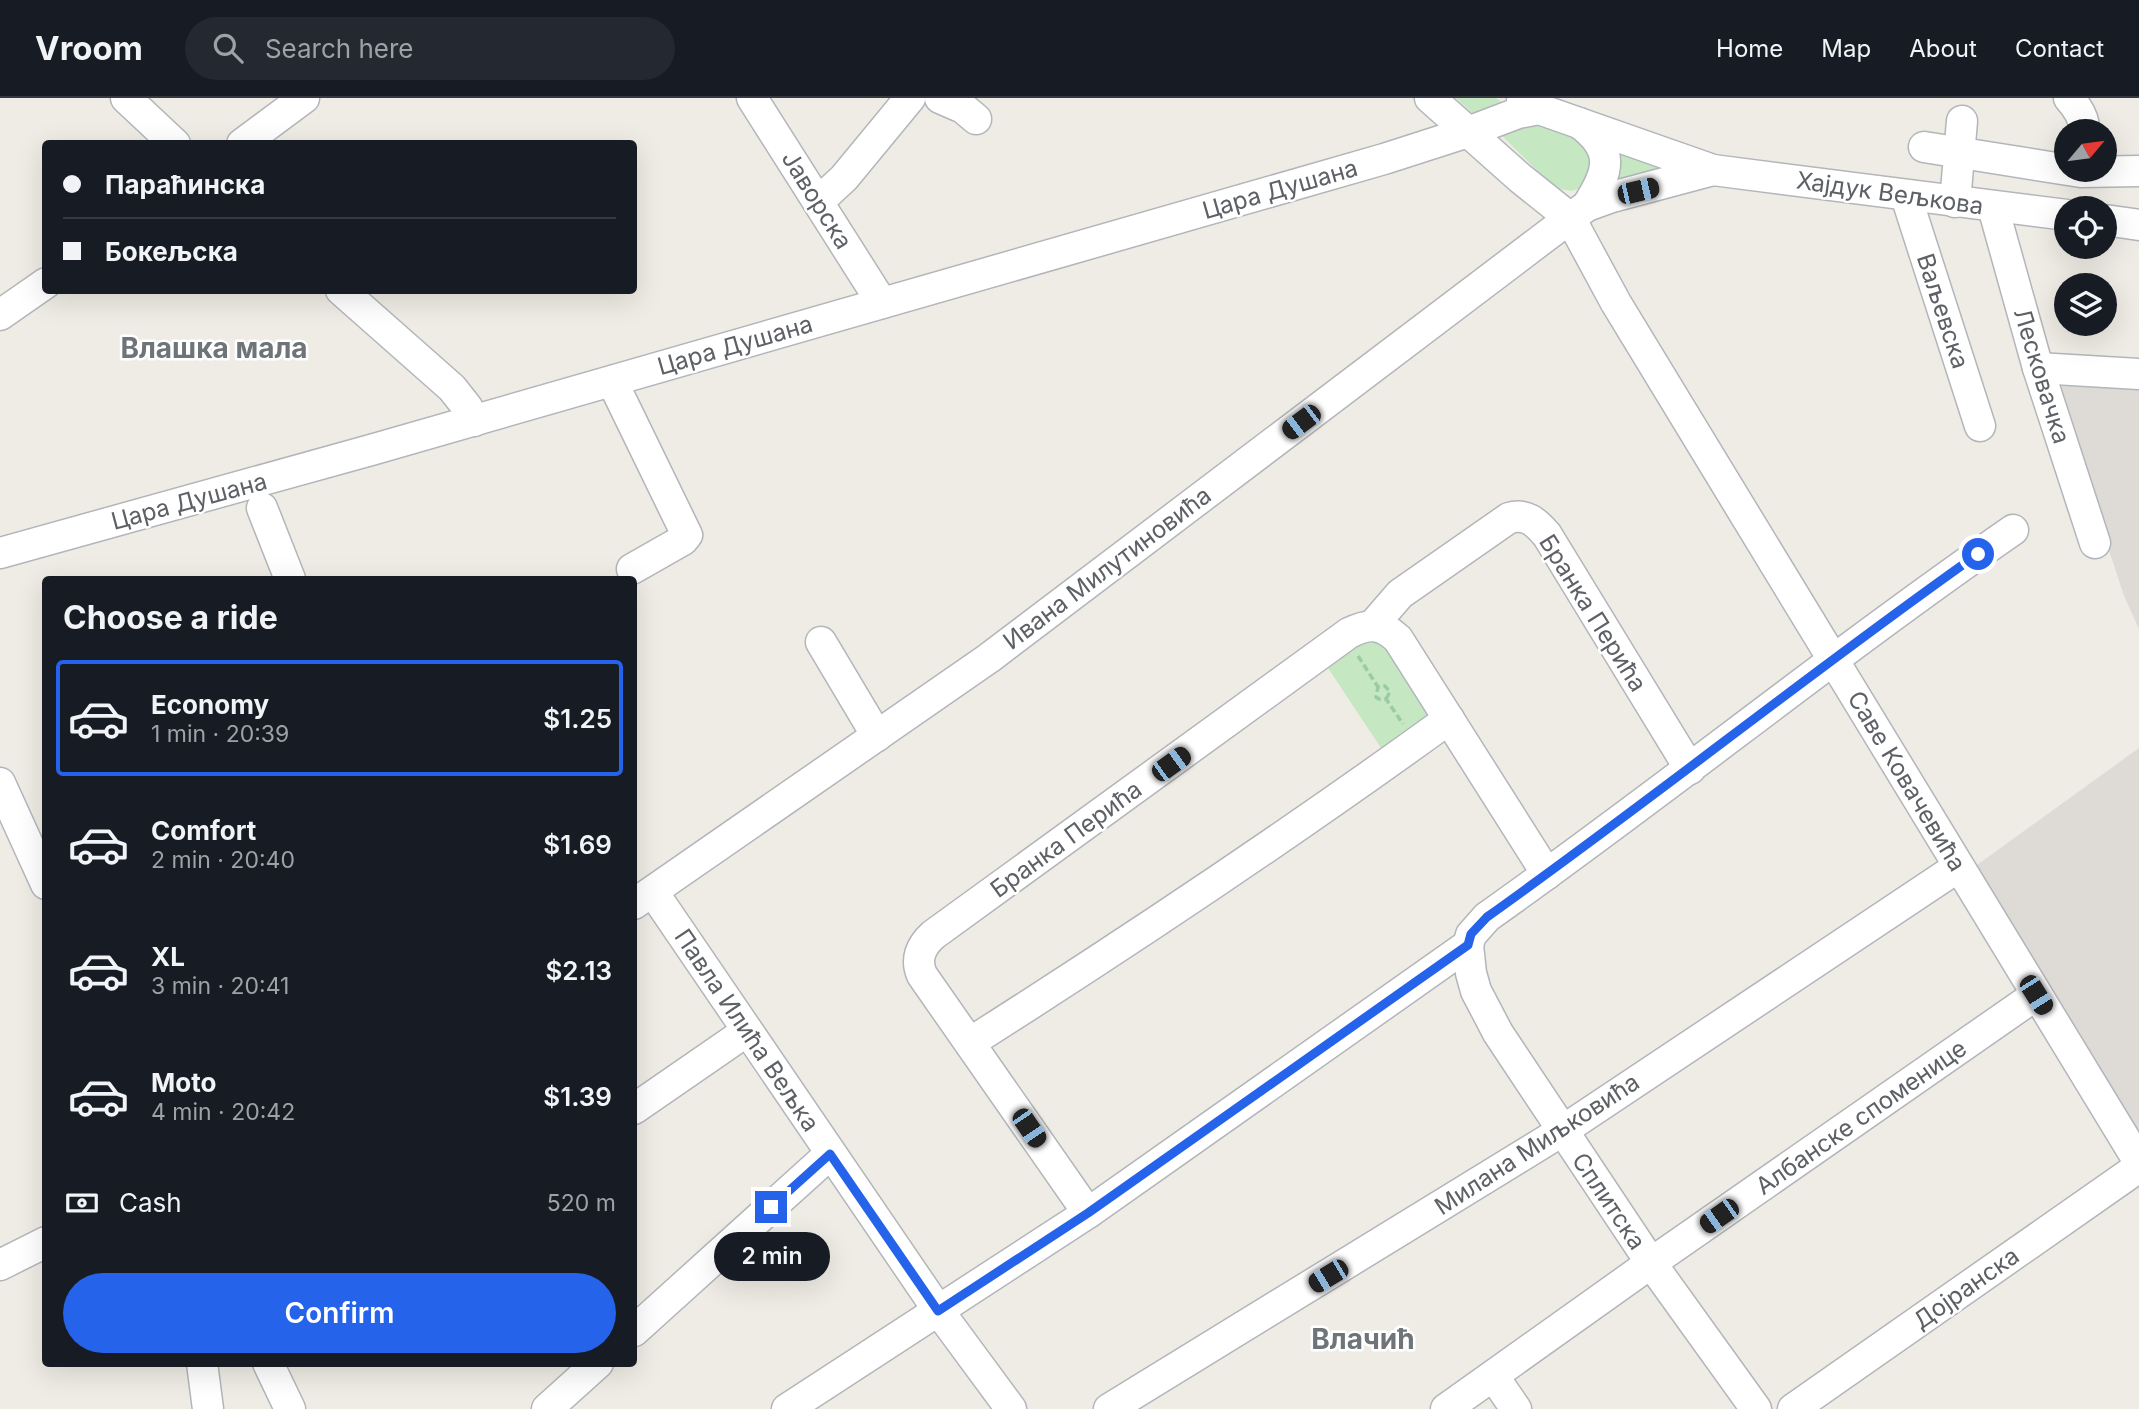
<!DOCTYPE html>
<html lang="en">
<head>
<meta charset="utf-8">
<style>
  :root { --surface:#171b24; --page:#242831; --text:#f1f3f6; --muted:#9ea1a6; --line:#363941; --accent:#2563eb }
  body { margin:0; font-family:Inter,sans-serif; background:var(--page); color:var(--text); height:100vh; display:flex; flex-direction:column; font-size:26px; white-space:nowrap }
  * { box-sizing:border-box; margin:0 }
  p { font-size:23px; color:var(--muted) }
  .icon { flex:none; width:38px; height:38px; fill:none; stroke:currentColor; stroke-width:2; stroke-linecap:round; stroke-linejoin:round }
  .map { position:relative; flex:1; overflow:hidden }
  .drawer { position:absolute; left:42px; top:478px; width:595px; height:791px; display:flex; flex-direction:column; background:var(--surface); border-radius:7px; box-shadow:0 7px 28px #0002 }
  .drawer>* { flex:none }
  .guide { position:absolute; left:42px; top:42px; width:595px; height:154px; border-radius:7px; box-shadow:0 7px 28px #0002; display:grid; align-content:center; height:154px; padding:0 21px; background:var(--surface) }
  .needle { width:46px; rotate:61deg }
  .tools { position:absolute; left:2054px; top:21px; display:grid; gap:14px }
  .tools a { display:grid; place-items:center; width:63px; height:63px; border-radius:50%; background:var(--surface); box-shadow:0 7px 28px #0002; font-size:35px }
  .end { position:absolute; width:32px; height:32px; margin:-16px; border:9px solid #2563eb; background:#fff; box-shadow:0 0 0 4px #fff }
  .from { border-radius:50% }
  .bubble { position:absolute; height:49px; border-radius:24px; background:var(--surface); box-shadow:0 7px 28px #0002; font-size:23px; font-weight:600; line-height:49px; text-align:center }
  .car { position:absolute; width:21px; height:42px; margin:-21px -10px; border-radius:9px; box-shadow:0 0 5px 2px #0007; background:linear-gradient(#222 24%,#8ab4d8 0 40%,#222 0 76%,#8ab4d8 0 86%,#222 0) }
  .guide b { display:flex; align-items:center; gap:24px; height:66px; font-size:26px }
  .guide b+b { border-top:2px solid var(--line) }
  .guide i { width:18px; height:18px; background:var(--text) }
  ul { padding:0; list-style:none }
  li { display:flex; align-items:center; gap:21px; height:116px; margin:0 14px 10px; padding:0 7px; border:4px solid transparent; border-radius:7px }
  li div { flex:1 }
  li b { display:block; font-size:26px }
  li em { font-style:normal; font-weight:600 }
  li.on { border-color:var(--accent) }
  li>.icon { width:63px; height:63px; stroke-width:1.5 }
  h2 { padding:0 21px; font-size:32px; line-height:84px }
  .pay { display:flex; align-items:center; gap:18px; height:77px; padding:0 21px; font-size:26px }
  .pay p { margin-inline-start:auto }
  .button { display:flex; gap:14px; margin-top:auto; padding:14px 21px }
  .button a { flex:1; height:80px; border-radius:42px; background:var(--accent); color:#fff; font-size:28px; font-weight:600; line-height:80px; text-align:center }
  header { display:flex; align-items:center; gap:42px; box-sizing:border-box; height:98px; padding:0 35px; background:var(--surface); border-bottom:2px solid var(--line) }
  header strong { font-size:33px }
  nav { display:flex; gap:38px; margin-inline-start:auto; font-size:24px }
  .search { width:490px; height:63px; background:var(--page); display:flex; align-items:center; gap:18px; box-sizing:border-box; padding:0 24px; border-radius:38px; color:var(--muted); font-size:26px }
  .map>svg:first-child { display:block }
</style>
</head>
<body>
<header>
<strong>Vroom</strong>
<div class="search"><svg class="icon" aria-label="search" viewBox="0 0 24 24"><circle cx="10" cy="10" r="6"/><path d="M15 15l6 6"/></svg>Search here</div>
<nav><a>Home</a><a>Map</a><a>About</a><a>Contact</a></nav>
</header>
<div class="map">
<svg width="2139" height="1311" viewBox="0 0 2139 1311">
  <rect width="100%" height="100%" fill="#efece5"/>
  <g fill="#dedbd7">
    <polygon points="2055,287 2139,290 2139,531 2124,498"/>
    <polygon points="2139,650 2139,1042 1970,772"/>
  </g>
  <g fill="#c5e7c1">
    <polygon points="1456,0 1496,0 1509,9 1478,20"/>
    <polygon points="1532,23 1577,40 1588,49 1596,72 1582,90 1571,93 1555,90 1496,32"/>
    <polygon points="1620,50 1667,70 1615,87 1621,69"/>
    <polygon points="1377,537 1431,615 1385,656 1328,570 1371,538"/>
  </g>
  <g fill="none" stroke-linecap="round" stroke-linejoin="round">
    <g stroke="#b2b6ba" stroke-width="33">
      <g id="minor">
        <polyline points="126,0 175,46"/>
        <polyline points="752,0 882,205"/>
        <polyline points="940,0 963,10 976,21"/>
        <polyline points="1430,0 1520,80 1570,120 1587,108 1612,99 1713,72"/>
        <path d="M2069,0C2077,9 2085,21 2084,33"/>
        <polyline points="1522,3 1539,11 1713,72 2067,117"/>
        <path d="M1579,25C1616,52 1609,74 1587,108"/>
        <polyline points="242,46 304,0"/>
        <polyline points="1924,49 2081,74 2139,73"/>
        <polyline points="1906,98 1980,328"/>
        <polyline points="818,104 844,80 910,0"/>
        <polyline points="1955,104 1962,23"/>
        <polyline points="1993,109 2038,270 2095,445"/>
        <polyline points="2105,122 2139,127"/>
        <polyline points="341,192 452,290 467,309 474,323"/>
        <polyline points="0,217 46,185"/>
        <polyline points="2038,270 2139,276"/>
        <polyline points="612,283 687,437 683,442 632,471"/>
        <polyline points="262,410 290,481"/>
        <polyline points="0,455 371,352 1384,61 1468,34 1518,15 1539,11"/>
        <path d="M1374,526L1400,496L1509,420C1526,415 1536,424 1547,437L1690,671"/>
        <polyline points="821,544 877,638"/>
        <polyline points="0,685 46,786"/>
        <polyline points="653,794 938,1212 1011,1311"/>
        <polyline points="634,806 989,560 1570,120 1616,205 2139,1064"/>
        <polyline points="1468,847 1471,875 1476,893 1498,935 1651,1165 1756,1311"/>
        <path d="M971,944C1133,841 1293,734 1449,621"/>
        <polyline points="634,1011 747,933"/>
        <path d="M1088,1115L922,877C915,861 921,848 933,837L1349,535C1369,525 1381,525 1398,541L1547,776"/>
        <polyline points="0,1167 46,1144"/>
        <polyline points="634,1233 830,1056"/>
        <polyline points="202,1265 208,1311"/>
        <polyline points="268,1265 290,1311"/>
        <polyline points="1494,1279 1516,1311"/>
        <polyline points="547,1311 598,1265"/>
        <path d="M787,1311L1088,1115L1468,847L1471,837L1487,819C1665,693 1834,556 2013,432"/>
        <polyline points="1109,1311 1562,1033 1958,769"/>
        <polyline points="1446,1311 1651,1165 2036,897"/>
        <polyline points="1793,1311 2139,1069"/>
      </g>
    </g>
    <g stroke="#9bcba4" stroke-width="3.5" stroke-dasharray="7 3.5" stroke-linecap="butt">
      <polyline points="1358,558 1378,589"/>
      <polyline points="1386,601 1390,594 1385,588 1378,589 1376,599 1379,601 1386,601 1403,626"/>
    </g>
    <use href="#minor" stroke="#fff" stroke-width="30"/>
  </g>
  <g fill="none" stroke-linecap="round" stroke-linejoin="round">
    <path stroke="#2563eb" stroke-width="9" d="M771,1109L830,1056L938,1213L1088,1115L1468,847L1471,836L1487,819C1653,701 1812,573 1978,456"/>
  </g>
  <g text-anchor="middle" dominant-baseline="central" stroke-width="5" stroke-linejoin="round" paint-order="stroke">
    <g font-size="24" fill="#5d6166" stroke="#fff">
      <text transform="translate(1280 91) rotate(-16)">Цара Душана</text>
      <text transform="translate(1890 95) rotate(8)">Хајдук Вељкова</text>
      <text transform="translate(817 102) rotate(58)">Јаворска</text>
      <text transform="translate(1943 213) rotate(72)">Ваљевска</text>
      <text transform="translate(735 247) rotate(-16)">Цара Душана</text>
      <text transform="translate(2042 278) rotate(73)">Лесковачка</text>
      <text transform="translate(189 403) rotate(-15)">Цара Душана</text>
      <text transform="translate(1107 470) rotate(-37)">Ивана Милутиновића</text>
      <text transform="translate(1593 515) rotate(58)">Бранка Перића</text>
      <text transform="translate(1907 683) rotate(59)">Саве Ковачевића</text>
      <text transform="translate(1066 741) rotate(-36)">Бранка Перића</text>
      <text transform="translate(747 932) rotate(56)">Павла Илића Вељка</text>
      <text transform="translate(1861 1019) rotate(-35)">Албанске споменице</text>
      <text transform="translate(1537 1046) rotate(-33)">Милана Миљковића</text>
      <text transform="translate(1609 1103) rotate(56)">Сплитска</text>
      <text transform="translate(1966 1190) rotate(-35)">Дојранска</text>
    </g>
    <g font-size="28" font-weight="bold" fill="#6e7478" stroke="#fff">
      <text x="214" y="250">Влашка мала</text>
      <text x="1363" y="1241">Влачић</text>
    </g>
  </g>
</svg>
<div class="tools">
<a><svg class="needle" viewBox="-14 -14 28 28"><path d="M0-13l5 13h-10z" fill="#e53935"/><path d="M0 13l5-13h-10z" fill="#9ea1a6"/></svg></a>
<a><svg class="icon" aria-label="locate" viewBox="0 0 24 24"><circle cx="12" cy="12" r="6"/><path d="M12 2v4M12 18v4M2 12h4M18 12h4"/></svg></a>
<a><svg class="icon" aria-label="layers" viewBox="0 0 24 24"><path d="M12 4l9 5-9 5-9-5zM3 14l9 5 9-5"/></svg></a>
</div>
<i class="end from" style="left:1978px;top:456px"></i>
<i class="end" style="left:771px;top:1109px"></i>
<div class="bubble" style="left:714px;top:1134px;width:116px">2 min</div>
<i class="car" style="left:1638px;top:93px;rotate:77deg"></i>
<i class="car" style="left:1301px;top:324px;rotate:233deg"></i>
<i class="car" style="left:1171px;top:666px;rotate:54deg"></i>
<i class="car" style="left:2036px;top:897px;rotate:148deg"></i>
<i class="car" style="left:1029px;top:1030px;rotate:146deg"></i>
<i class="car" style="left:1719px;top:1118px;rotate:235deg"></i>
<i class="car" style="left:1328px;top:1178px;rotate:239deg"></i>
<div class="guide">
<b><i class="from"></i>Параћинска</b>
<b><i></i>Бокељска</b>
</div>
<section class="drawer">
<h2>Choose a ride</h2>
<ul>
<li class="on"><svg class="icon" aria-label="car" viewBox="0 0 24 24"><path d="M5 17H2v-5l4-1 3-4h7l3 4 3 1v5h-3M9 17h6M6 11h13"/><circle cx="7" cy="17" r="2"/><circle cx="17" cy="17" r="2"/></svg><div><b>Economy</b><p>1 min · 20:39</p></div><em>$1.25</em></li>
<li><svg class="icon" aria-label="car" viewBox="0 0 24 24"><path d="M5 17H2v-5l4-1 3-4h7l3 4 3 1v5h-3M9 17h6M6 11h13"/><circle cx="7" cy="17" r="2"/><circle cx="17" cy="17" r="2"/></svg><div><b>Comfort</b><p>2 min · 20:40</p></div><em>$1.69</em></li>
<li><svg class="icon" aria-label="car" viewBox="0 0 24 24"><path d="M5 17H2v-5l4-1 3-4h7l3 4 3 1v5h-3M9 17h6M6 11h13"/><circle cx="7" cy="17" r="2"/><circle cx="17" cy="17" r="2"/></svg><div><b>XL</b><p>3 min · 20:41</p></div><em>$2.13</em></li>
<li><svg class="icon" aria-label="car" viewBox="0 0 24 24"><path d="M5 17H2v-5l4-1 3-4h7l3 4 3 1v5h-3M9 17h6M6 11h13"/><circle cx="7" cy="17" r="2"/><circle cx="17" cy="17" r="2"/></svg><div><b>Moto</b><p>4 min · 20:42</p></div><em>$1.39</em></li>
</ul>
<div class="pay"><svg class="icon" aria-label="cash" viewBox="0 0 24 24"><path d="M3 7h18v10H3z"/><circle cx="12" cy="12" r="2"/></svg>Cash<p>520 m</p></div>
<div class="button"><a>Confirm</a></div>
</section>
</div>
</body>
</html>
